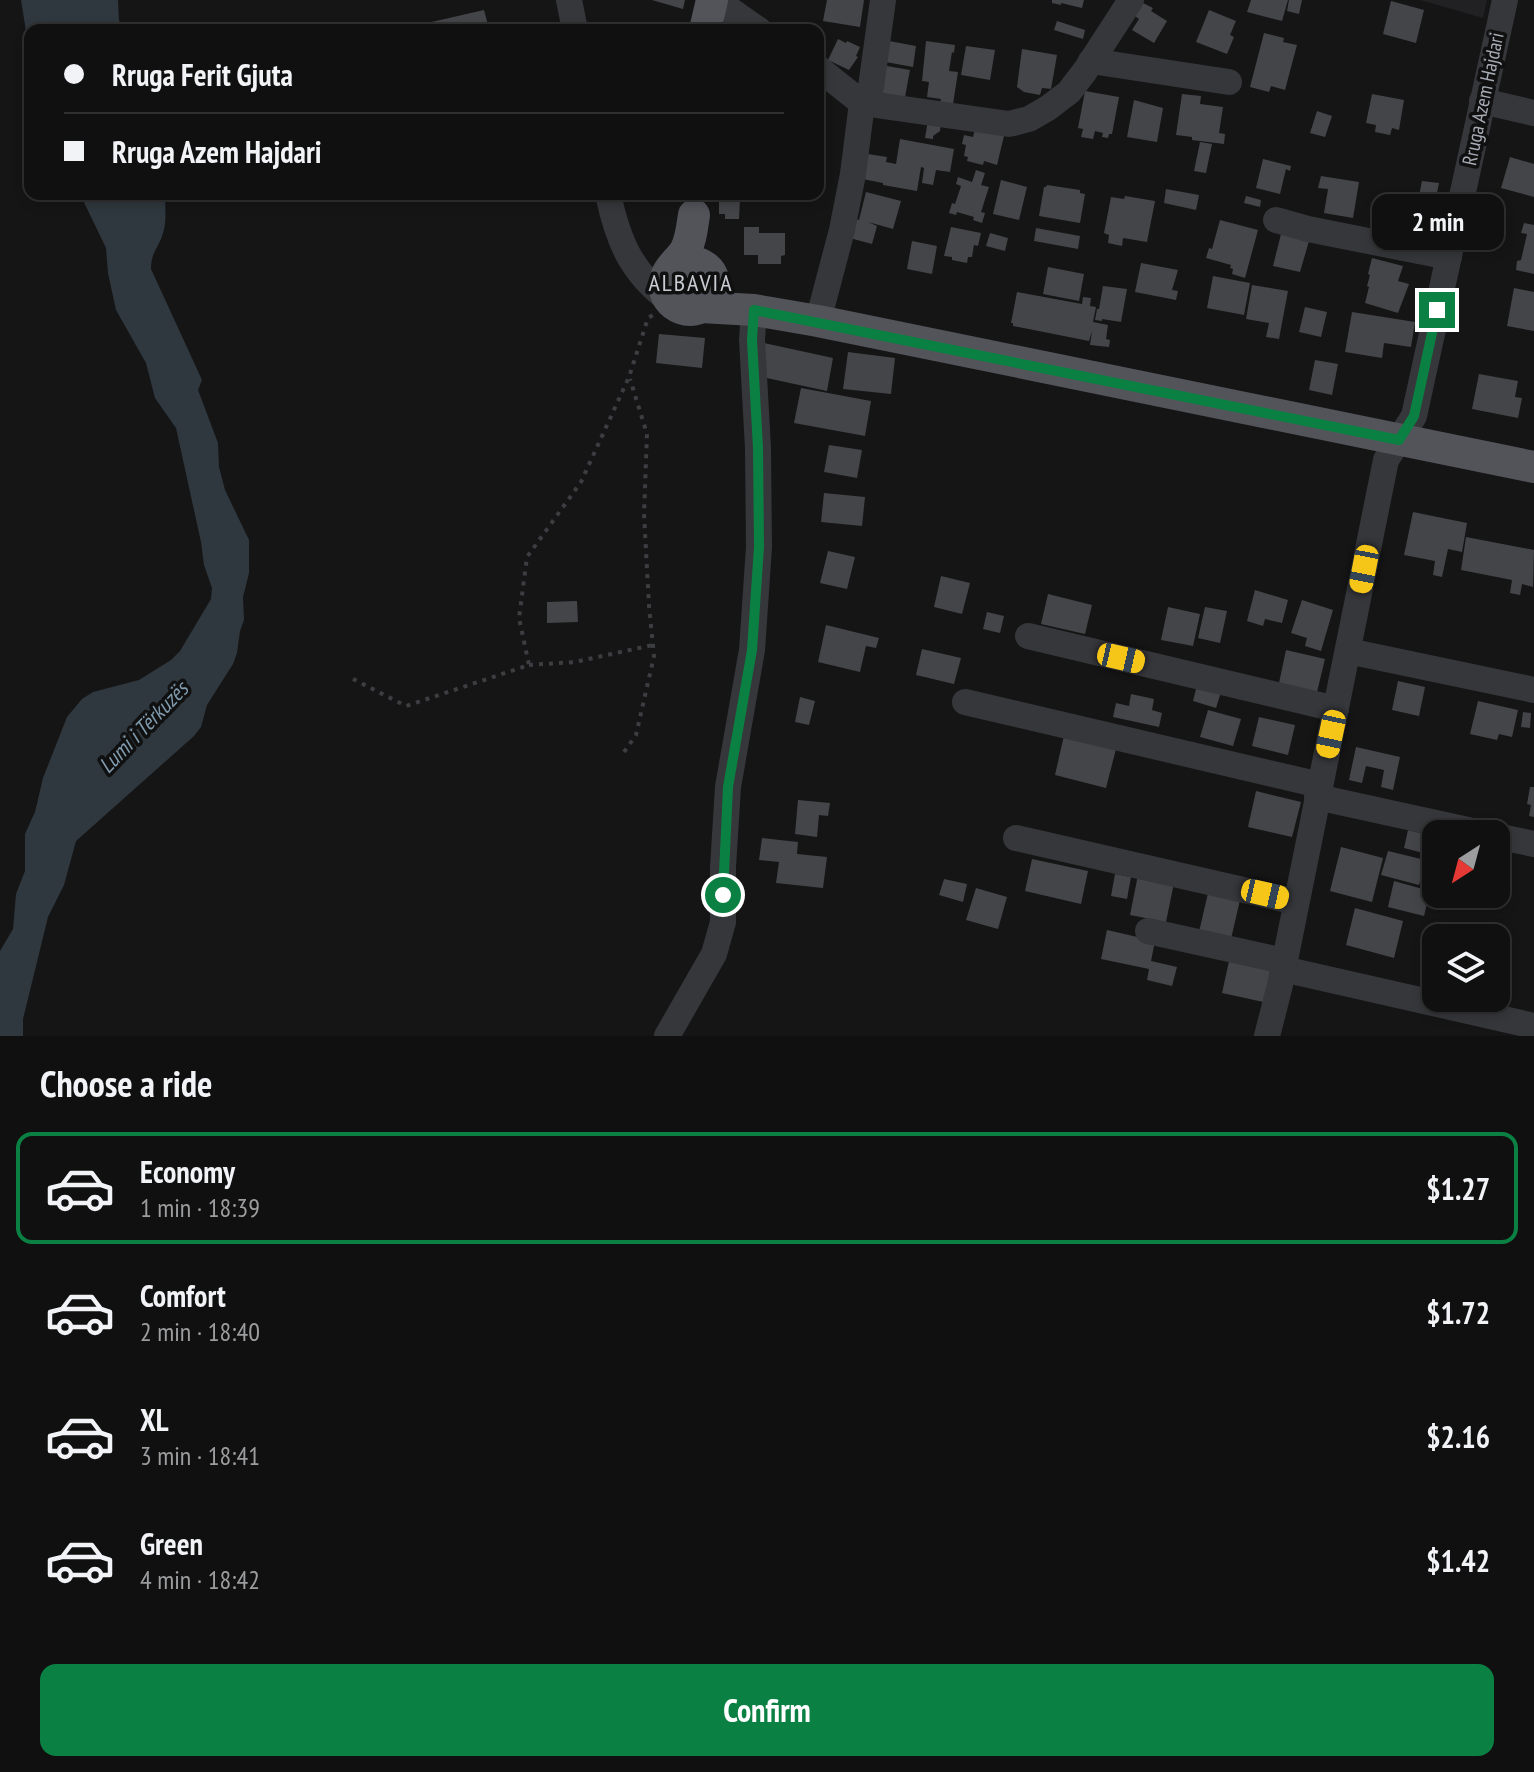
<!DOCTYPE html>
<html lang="en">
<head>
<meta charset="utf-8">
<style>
  :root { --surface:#101010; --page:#191919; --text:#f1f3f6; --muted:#9c9d9f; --line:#303030; --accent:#0b8043 }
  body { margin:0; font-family:"PT Sans Narrow",sans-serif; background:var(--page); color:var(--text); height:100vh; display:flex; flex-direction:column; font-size:30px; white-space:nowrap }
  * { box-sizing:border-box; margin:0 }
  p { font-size:26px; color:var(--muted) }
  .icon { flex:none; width:44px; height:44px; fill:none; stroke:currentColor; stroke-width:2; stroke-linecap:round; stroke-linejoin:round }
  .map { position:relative; height:1036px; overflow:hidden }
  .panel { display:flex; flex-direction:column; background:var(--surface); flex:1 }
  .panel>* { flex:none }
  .guide { position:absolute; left:24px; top:24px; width:800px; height:176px; border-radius:16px; box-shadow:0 4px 12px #0003,0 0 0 2px var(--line); display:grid; align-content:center; height:176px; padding:0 40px; background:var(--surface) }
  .needle { width:52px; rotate:216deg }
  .controls { position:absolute; left:1422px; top:820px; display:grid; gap:16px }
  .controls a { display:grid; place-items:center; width:88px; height:88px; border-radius:16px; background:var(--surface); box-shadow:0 4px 12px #0003,0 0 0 2px var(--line); font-size:40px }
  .end { position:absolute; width:36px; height:36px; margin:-18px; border:10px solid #0b8043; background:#fff; box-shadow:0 0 0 4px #fff }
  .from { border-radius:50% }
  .bubble { position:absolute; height:56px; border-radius:16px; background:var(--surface); box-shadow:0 4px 12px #0003,0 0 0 2px var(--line); font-size:26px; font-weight:600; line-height:56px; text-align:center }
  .car { position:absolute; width:24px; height:48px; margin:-24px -12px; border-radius:10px; box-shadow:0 0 6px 2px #0007; background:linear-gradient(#f5c518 24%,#345 0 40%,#f5c518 0 76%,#345 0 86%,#f5c518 0) }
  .guide b { display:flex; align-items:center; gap:28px; height:76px; font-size:30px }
  .guide b+b { border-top:2px solid var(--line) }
  .guide i { width:20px; height:20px; background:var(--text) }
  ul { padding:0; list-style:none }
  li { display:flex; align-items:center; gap:24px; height:112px; margin:0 16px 12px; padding:0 24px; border:4px solid transparent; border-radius:16px }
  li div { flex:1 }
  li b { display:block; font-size:30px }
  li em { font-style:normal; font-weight:600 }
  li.selected { border-color:var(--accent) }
  li>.icon { width:72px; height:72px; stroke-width:1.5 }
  h2 { padding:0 40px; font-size:36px; line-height:96px }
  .button { display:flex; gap:16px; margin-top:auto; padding:16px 40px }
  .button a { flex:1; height:92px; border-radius:16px; background:var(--accent); color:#fff; font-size:32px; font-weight:600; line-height:92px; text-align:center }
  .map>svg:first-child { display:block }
</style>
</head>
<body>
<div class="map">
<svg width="1534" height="1036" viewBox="0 0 1534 1036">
  <rect width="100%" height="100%" fill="#151516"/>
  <polygon fill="#212123" points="1420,0 1487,0 1483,18"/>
  <g fill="#2f383e">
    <polygon points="21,0 118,0 119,20 122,30 30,30 30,56"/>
    <path d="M80,194H165C165,207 167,221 163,233C159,248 151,251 151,269L202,380L198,390L218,443L219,467L225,490L249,540V573L243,597L244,620L240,631L237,653L233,664L207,705L201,727L194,736L76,841L64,885L48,917L23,1019V1036H0V951L13,929L16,894L25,871V834L35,812L43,778L67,717L82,699L93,692L139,680L171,660L180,651L211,599L212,588L204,565L201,542L176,428L155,398L146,363L116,310L108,273L106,248Z"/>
  </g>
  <g fill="#444549">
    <polygon points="652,0 685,0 683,9"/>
    <polygon points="827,0 864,0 860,27 823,21"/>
    <polygon points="1052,0 1084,0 1082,8 1061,3 1061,5 1052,3"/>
    <polygon points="1251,0 1288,0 1282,21 1247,12"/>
    <polygon points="1289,0 1302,0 1299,14 1287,11"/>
    <polygon points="1391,1 1424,10 1416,43 1383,34"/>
    <polygon points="1143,3 1153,8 1151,11 1167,21 1154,43 1132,30 1139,19 1135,16"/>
    <polygon points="484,10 488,25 469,30 415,30 414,26"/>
    <polygon points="1209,10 1236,21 1230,35 1234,37 1227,54 1196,42"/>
    <polygon points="1057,21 1085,30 1083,39 1054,30"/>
    <polygon points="1264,33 1284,38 1283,42 1297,45 1285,90 1271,86 1269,92 1250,87"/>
    <polygon points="838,39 846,43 847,41 860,47 856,56 858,57 849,70 828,60"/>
    <polygon points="889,41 916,46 913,67 886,62"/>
    <polygon points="926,41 955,45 954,53 952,52 949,71 958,72 953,104 940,103 941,99 927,97 929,82 922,81"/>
    <polygon points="966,46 995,50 990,80 961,75"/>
    <polygon points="1022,49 1057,55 1051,89 1042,88 1040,95 1024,92 1017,87"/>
    <polygon points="881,65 910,70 905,97 881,93"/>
    <polygon points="1085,91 1119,97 1112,134 1109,134 1108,138 1102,137 1103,133 1095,131 1093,139 1081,137 1083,129 1078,128"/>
    <polygon points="1182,94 1201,96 1200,104 1223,107 1219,133 1225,134 1224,144 1192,140 1192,137 1176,135"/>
    <polygon points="1372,94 1404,100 1399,130 1392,128 1390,135 1375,132 1376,125 1366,123"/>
    <polygon points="1134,100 1163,108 1157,142 1127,137"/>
    <polygon points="1317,111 1332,116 1325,137 1310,133"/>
    <polygon points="928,120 941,122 940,131 933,136 933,139 925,138"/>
    <polygon points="975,129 1004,136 997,165 984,161 983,165 967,161 968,157 964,156 966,145 962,144 964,135 973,137"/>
    <polygon points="900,139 954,149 950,172 936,170 933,185 922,183 924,168 921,167 917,191 883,185 883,183 857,178 868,154 887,157 886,162 896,164"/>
    <polygon points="1200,142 1212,144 1206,173 1194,171"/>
    <polygon points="1510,157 1534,164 1534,197 1501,188"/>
    <polygon points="1263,159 1291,166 1290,171 1286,169 1280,194 1256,188"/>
    <polygon points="976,170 985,173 981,185 989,187 981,212 985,213 982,223 973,220 974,217 957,212 956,215 949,213 952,203 955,204 961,186 956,184 958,177 972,182"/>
    <polygon points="1321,176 1359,182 1353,218 1324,213 1328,189 1318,188"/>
    <polygon points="1001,180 1027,187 1019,220 993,214"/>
    <polygon points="1422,181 1439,183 1436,198 1419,196"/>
    <polygon points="1047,185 1080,190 1080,193 1085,194 1080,223 1039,216 1044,187 1046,187"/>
    <polygon points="1166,189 1199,195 1196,210 1164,203"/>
    <polygon points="866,192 901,201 893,229 868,222 877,226 872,244 846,237 852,218 859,220"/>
    <polygon points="719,195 726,195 726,199 740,199 739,219 725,219 725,214 719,214"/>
    <polygon points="1125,196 1155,201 1147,242 1123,238 1122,246 1108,243 1109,235 1104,233 1111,197 1124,199"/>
    <polygon points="1246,196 1261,200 1260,207 1244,203"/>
    <polygon points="1220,220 1258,230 1245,278 1232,274 1233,269 1230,268 1231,265 1206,258 1209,248 1212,249"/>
    <polygon points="1524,223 1534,225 1534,274 1516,270 1517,261 1521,260 1527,234 1521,233"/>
    <polygon points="744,227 759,227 759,233 785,233 785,255 781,256 781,264 758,264 758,255 744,255"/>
    <polygon points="951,227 981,233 978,246 974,245 972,257 968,257 967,263 952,260 952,257 944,256"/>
    <polygon points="1036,228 1080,236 1078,249 1034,241"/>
    <polygon points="990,233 1008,238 1005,251 986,246"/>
    <polygon points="1281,234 1309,241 1300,272 1273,266"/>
    <polygon points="912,241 937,246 932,274 907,269"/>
    <polygon points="1372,258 1403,266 1398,281 1409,284 1398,313 1365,303 1369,287 1367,286 1370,275 1368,274"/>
    <polygon points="1141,263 1178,270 1172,290 1178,291 1176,300 1135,292"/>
    <polygon points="1048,267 1084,274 1079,301 1043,294"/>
    <polygon points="1213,276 1250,283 1244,315 1207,308"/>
    <polygon points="1252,285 1288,291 1279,339 1266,337 1269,323 1246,319"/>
    <polygon points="1103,286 1127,289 1121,322 1102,319 1102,321 1095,320 1097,309 1099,309"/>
    <polygon points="1514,288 1534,292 1534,331 1507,326"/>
    <polygon points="1017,292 1082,304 1083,297 1091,298 1090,306 1096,307 1093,322 1108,325 1106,339 1110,340 1109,347 1090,345 1092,331 1089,341 1013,326 1013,323 1011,323"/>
    <polygon points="1305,307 1327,312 1321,337 1299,332"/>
    <polygon points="1352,312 1415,322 1411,347 1384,343 1382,358 1345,352"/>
    <polygon points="659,334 705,338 702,368 656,363"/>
    <polygon points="764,343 833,358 827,391 757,376"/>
    <polygon points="848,352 895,358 891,394 843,389"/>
    <polygon points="1315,360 1338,364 1332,395 1309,390"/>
    <polygon points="1479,374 1518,381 1515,397 1522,398 1518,418 1472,409"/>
    <polygon points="801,388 871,401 865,436 794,423"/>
    <polygon points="829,445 862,450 857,478 824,472"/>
    <polygon points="824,493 865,497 862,526 821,522"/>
    <polygon points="1413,512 1467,523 1462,552 1448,549 1442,577 1433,575 1435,561 1404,555"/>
    <polygon points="1466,537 1534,550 1533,587 1522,584 1520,595 1510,593 1512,580 1461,570"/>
    <polygon points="828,551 855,557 847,589 820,583"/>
    <polygon points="941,576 970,583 962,614 934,607"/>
    <polygon points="1255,590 1288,600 1282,623 1265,619 1263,626 1247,621"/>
    <polygon points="1048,594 1092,605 1085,634 1041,624"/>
    <polygon points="1302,600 1333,610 1321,651 1305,646 1307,638 1291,633"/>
    <polygon points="577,601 578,622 547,623 547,602"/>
    <polygon points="1168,607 1200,614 1193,646 1161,640"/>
    <polygon points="1205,607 1227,611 1220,643 1198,638"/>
    <polygon points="987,612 1004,616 1000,633 983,629"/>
    <polygon points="826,625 879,638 876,648 866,646 860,672 818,662"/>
    <polygon points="922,649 961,658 954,684 916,675"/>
    <polygon points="1286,650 1325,659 1317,692 1279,683"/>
    <polygon points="1398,681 1425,687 1419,716 1392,710"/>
    <polygon points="1197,685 1221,692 1216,708 1193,701"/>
    <polygon points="1131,694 1154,699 1152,710 1162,713 1159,727 1113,717 1116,703 1129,706"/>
    <polygon points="800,697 815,701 809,725 795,722"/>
    <polygon points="1478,701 1518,710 1512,737 1499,734 1497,740 1470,734"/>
    <polygon points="1208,710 1241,719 1233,746 1200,737"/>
    <polygon points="1523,712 1531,713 1530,728 1521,727"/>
    <polygon points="1259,717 1295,725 1288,755 1252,746"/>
    <polygon points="1065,731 1117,745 1106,788 1055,775"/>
    <polygon points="1356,747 1400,757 1393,790 1381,787 1384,770 1366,766 1362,783 1349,780"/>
    <polygon points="1530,787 1534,787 1534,817 1529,816 1531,805 1527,804"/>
    <polygon points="1256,791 1301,802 1292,837 1248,827"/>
    <polygon points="798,800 830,803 828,816 819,815 817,837 795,834"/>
    <polygon points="1408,830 1432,836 1427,854 1404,848"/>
    <polygon points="762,838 798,842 797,854 827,857 823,888 776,883 779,862 759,860"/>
    <polygon points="1341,847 1383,858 1372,902 1330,891"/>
    <polygon points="1388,851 1425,860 1419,885 1381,875"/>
    <polygon points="1032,859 1088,871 1081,904 1025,891"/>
    <polygon points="1115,874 1131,877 1127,899 1111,896"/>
    <polygon points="1138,875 1174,883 1166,922 1130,915"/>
    <polygon points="944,879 967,884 963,902 939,895"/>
    <polygon points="1394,881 1430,891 1424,916 1388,907"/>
    <polygon points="976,888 1007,897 998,929 966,920"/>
    <polygon points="1208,893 1240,900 1231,939 1199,932"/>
    <polygon points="1355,908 1403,921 1394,958 1346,945"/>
    <polygon points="1107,930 1155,941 1151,961 1177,967 1172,986 1147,980 1149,969 1101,959"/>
    <polygon points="1229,961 1275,971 1268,1003 1222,993"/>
  </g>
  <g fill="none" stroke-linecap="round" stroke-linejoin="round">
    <g stroke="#3c3e42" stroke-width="4" stroke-dasharray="4 6" stroke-linecap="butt">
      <polyline points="529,665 575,662 653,645"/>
      <polyline points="353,679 406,706 529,665 519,618 527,557 581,482 629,377 648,318 653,315"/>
      <polyline points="624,752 636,735 654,656 649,606 644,514 647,434 630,379"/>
    </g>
    <g stroke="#36373b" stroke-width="26">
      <polyline points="569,0 575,30"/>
      <polyline points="716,0 759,30"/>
      <polyline points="883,0 871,87 862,103 1009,124 1029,119 1048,108 1069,92 1085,71 1131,0"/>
      <polyline points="1091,61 1229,82"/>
      <polyline points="818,68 862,103 853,174 842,230 818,321"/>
      <polyline points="1482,101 1534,113"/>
      <path d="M608,194C618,241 631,273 671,302"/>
      <polyline points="1276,220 1308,229 1449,257"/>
      <polyline points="1028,636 1336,709"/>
      <polyline points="1348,651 1534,690"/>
      <polyline points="965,702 1320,785"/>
      <polyline points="1317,797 1486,834"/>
      <polyline points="1496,836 1534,844"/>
      <polyline points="1016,838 1296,902"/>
      <polyline points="1148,931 1284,961"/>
      <polyline points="1283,969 1534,1026"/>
      <polyline points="667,1036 714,954 723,922 723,867 728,787 752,650 759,547 758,448 752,340 754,310"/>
      <polyline points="1267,1036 1280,985 1386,460 1414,416 1505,0"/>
    </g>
    <g stroke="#52545a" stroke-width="32">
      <polyline points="705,30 712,0"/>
      <path d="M674,266C697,253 724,272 710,298C698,321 661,308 665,282C666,269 678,262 685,251C691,241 692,227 694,215"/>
      <polyline points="701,307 754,310 818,321 1534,467"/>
    </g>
  </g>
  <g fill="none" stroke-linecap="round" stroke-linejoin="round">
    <polyline stroke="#0b8043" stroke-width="10" points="723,895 728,787 752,650 759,547 758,448 752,340 754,310 1399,440 1414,416 1437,310"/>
  </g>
  <g text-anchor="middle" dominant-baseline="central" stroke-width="7" stroke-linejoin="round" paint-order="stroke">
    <g font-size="20" fill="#a7acb5" stroke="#101011">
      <text transform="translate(1483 99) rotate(-78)">Rruga Azem Hajdari</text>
    </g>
    <g font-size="22" font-style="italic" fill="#819cae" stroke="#101011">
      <text transform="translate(143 727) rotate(-46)">Lumi i Tërkuzës</text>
    </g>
    <g font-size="24" letter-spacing="2" fill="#c8cbd2" stroke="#101011">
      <text x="691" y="282">ALBAVIA</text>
    </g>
  </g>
</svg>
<div class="controls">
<a><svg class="needle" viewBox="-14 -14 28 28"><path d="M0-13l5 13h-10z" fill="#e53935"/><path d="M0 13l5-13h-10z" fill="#9c9d9f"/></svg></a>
<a><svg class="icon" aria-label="layers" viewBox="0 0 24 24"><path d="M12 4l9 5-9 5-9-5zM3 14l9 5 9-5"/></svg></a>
</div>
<i class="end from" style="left:723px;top:895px"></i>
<i class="end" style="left:1437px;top:310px"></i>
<div class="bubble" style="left:1372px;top:194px;width:132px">2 min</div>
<i class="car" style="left:1364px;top:569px;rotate:191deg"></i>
<i class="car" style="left:1121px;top:658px;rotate:103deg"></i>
<i class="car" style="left:1331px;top:734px;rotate:192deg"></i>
<i class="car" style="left:1265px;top:894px;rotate:103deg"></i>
<div class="guide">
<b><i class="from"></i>Rruga Ferit Gjuta</b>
<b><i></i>Rruga Azem Hajdari</b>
</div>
</div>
<section class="panel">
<h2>Choose a ride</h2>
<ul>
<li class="selected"><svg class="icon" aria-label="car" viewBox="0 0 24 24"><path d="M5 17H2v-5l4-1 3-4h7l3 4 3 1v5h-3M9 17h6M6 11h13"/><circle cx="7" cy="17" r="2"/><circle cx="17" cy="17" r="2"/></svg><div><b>Economy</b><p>1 min · 18:39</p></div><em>$1.27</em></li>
<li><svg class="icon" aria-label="car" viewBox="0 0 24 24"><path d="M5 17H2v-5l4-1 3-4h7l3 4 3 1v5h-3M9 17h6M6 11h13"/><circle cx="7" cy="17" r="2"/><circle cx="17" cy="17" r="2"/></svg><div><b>Comfort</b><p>2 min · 18:40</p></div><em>$1.72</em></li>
<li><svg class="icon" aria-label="car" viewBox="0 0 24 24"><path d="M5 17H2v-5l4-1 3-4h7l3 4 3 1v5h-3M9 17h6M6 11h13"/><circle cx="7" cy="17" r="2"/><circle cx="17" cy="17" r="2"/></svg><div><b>XL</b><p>3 min · 18:41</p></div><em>$2.16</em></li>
<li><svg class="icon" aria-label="car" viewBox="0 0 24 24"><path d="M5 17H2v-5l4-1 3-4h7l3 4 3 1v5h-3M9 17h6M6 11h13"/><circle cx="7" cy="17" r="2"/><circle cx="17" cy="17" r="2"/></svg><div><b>Green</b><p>4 min · 18:42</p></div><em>$1.42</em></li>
</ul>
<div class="button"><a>Confirm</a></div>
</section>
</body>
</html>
